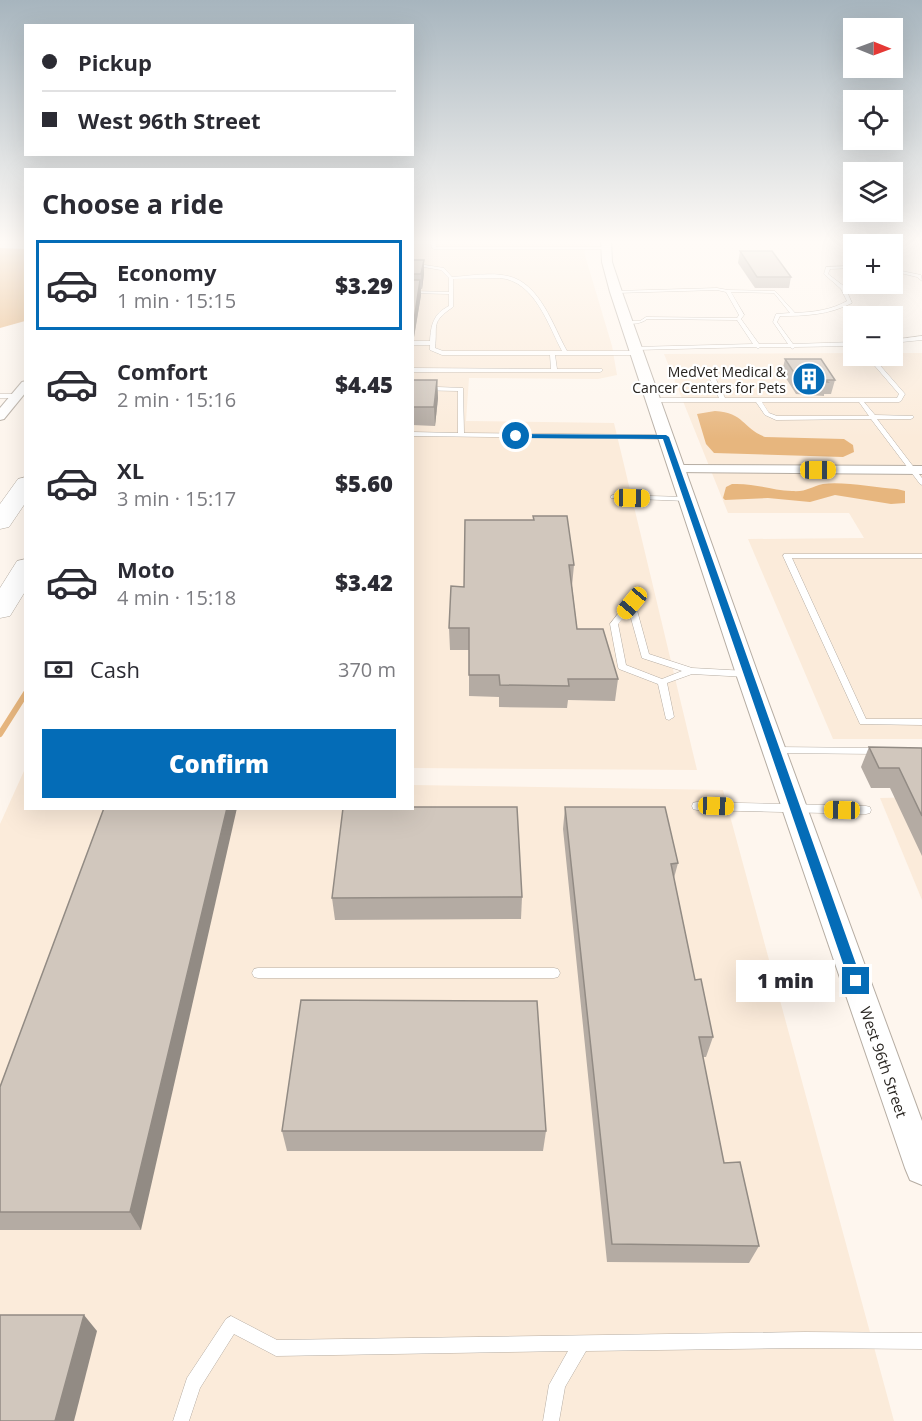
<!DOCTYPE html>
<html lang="en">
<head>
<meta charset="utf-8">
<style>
  :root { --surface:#fff; --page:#f2f2f3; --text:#2b2b33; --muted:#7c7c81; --line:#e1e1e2; --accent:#046cb7 }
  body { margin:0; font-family:"Open Sans",sans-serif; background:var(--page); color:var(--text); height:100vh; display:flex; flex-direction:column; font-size:22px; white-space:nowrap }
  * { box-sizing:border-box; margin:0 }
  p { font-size:20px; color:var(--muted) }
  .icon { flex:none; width:33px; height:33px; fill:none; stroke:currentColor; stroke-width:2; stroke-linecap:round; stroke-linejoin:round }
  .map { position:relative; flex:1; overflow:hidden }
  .drawer { position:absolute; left:24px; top:168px; width:390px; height:642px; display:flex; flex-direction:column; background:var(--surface); border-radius:0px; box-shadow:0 6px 24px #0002 }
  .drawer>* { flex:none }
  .top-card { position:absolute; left:24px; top:24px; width:390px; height:132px; border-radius:0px; box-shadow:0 6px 24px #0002; display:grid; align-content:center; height:132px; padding:0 18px; background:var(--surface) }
  .needle { width:39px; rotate:91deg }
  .controls { position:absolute; left:843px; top:18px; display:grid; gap:12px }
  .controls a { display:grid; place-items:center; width:60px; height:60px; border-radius:0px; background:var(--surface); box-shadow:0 6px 24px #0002; font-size:30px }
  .end { position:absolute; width:27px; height:27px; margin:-14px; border:8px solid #046cb7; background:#fff; box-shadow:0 0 0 3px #fff }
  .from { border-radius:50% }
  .bubble { position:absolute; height:42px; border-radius:0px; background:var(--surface); box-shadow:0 6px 24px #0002; font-size:20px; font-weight:800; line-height:42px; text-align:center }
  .car { position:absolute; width:18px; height:36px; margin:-18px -9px; border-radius:8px; box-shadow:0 0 4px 2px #0007; background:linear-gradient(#f5c518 24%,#345 0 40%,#f5c518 0 76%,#345 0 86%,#f5c518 0) }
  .top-card b { display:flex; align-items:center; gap:21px; height:57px; font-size:22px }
  .top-card b+b { border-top:2px solid var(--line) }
  .top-card i { width:15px; height:15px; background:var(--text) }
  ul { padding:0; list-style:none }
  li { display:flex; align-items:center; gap:18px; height:90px; margin:0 12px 9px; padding:0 6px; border:3px solid transparent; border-radius:0px }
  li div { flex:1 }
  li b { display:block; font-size:22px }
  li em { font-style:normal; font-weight:800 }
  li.on { border-color:var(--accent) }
  li>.icon { width:54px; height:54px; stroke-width:1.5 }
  h2 { padding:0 18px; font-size:27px; line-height:72px }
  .pay { display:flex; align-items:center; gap:15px; height:66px; padding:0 18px; font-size:22px }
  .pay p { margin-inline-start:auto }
  .cta { display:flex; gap:12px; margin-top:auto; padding:12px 18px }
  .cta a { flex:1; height:69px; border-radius:0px; background:var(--accent); color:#fff; font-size:24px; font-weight:800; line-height:69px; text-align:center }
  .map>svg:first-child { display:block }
</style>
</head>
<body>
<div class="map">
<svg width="922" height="1421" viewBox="0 0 922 1421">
  <rect width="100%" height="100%" fill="#fef6ee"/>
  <g fill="#fbebda">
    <polygon points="413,240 594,240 584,252 612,346 617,375 598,379 469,378 466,421 614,423 697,770 413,768"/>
    <polygon points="853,353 854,356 892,356 893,353 922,353 922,739 833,739 748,539 864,538 849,513 728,513 664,354"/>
    <polygon points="24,771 25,771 26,808 412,808 413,785 723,790 894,1421 0,1421 0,824"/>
    <polygon points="922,797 922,900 880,798"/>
  </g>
  <g fill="#e7b67e">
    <polygon points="0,248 26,249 25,321 0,328"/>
    <path d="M715,411C745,413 742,428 765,437L844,439L853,445L854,452L843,457L714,453L706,444L697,414Z"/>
    <path d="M732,484C755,483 770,490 792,491C807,492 810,487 823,484C843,481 876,488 897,489L905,491V503L891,504L835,495L810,502L768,498L725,500L723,498L726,487Z"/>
  </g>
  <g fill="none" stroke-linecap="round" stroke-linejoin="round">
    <polyline stroke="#e7b67e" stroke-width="6" points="0,734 26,693"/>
    <g stroke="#b6ada3" stroke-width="1">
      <g id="service">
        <polygon points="431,240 435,240 436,247 606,247 608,248 606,249 434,249 432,248"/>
        <path d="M412,263L444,268L452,277C470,276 491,272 508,276C540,283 553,326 567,351H637L640,353L637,355H555L557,369H602V371L600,372H412V368L551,369L550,355H442L430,350V345H412V341H430C431,325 433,314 449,306V294L412,293V291L449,292V278L441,270L412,265ZM500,278C535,281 548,325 562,351H443L435,348C438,324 430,323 453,307V279Z"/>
        <path d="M854,266V268L830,269L828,274L845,287L852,303C829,315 805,316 780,316L777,322L793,344L854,342V346L795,347L793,349L790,347H760L758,349L756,347L635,350L632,348L633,347L753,344L737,320L647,319C641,324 631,325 625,322L627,321H640L646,317L737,318L739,315L726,292L717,290L616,293L614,292L616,291L717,288L728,290L775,291L795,313C814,312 831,310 847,301L841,289L824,274L826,267ZM731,292L774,293L790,313L776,314L773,322L788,344H759L741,319L744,315Z"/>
        <polygon points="892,269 921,275 922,281 917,277 892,271"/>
        <polygon points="922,336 922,340 892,343 892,340"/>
        <path d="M874,363H878L905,394L901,401L899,402H864L875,415L913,416L914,417L911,419H877L922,478V485L920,484L871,419L776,420L765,415L756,402H653L650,400L653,398H719L707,373L710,371L713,373L725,398H897L899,394L874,365ZM762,402H859L869,416H777L769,413Z"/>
        <polygon points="412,386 463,388 464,433 666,435 669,437 666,439 412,436 412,432 458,433 458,391 412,390"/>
        <polygon points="0,394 16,394 19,396 16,398 0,398"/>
        <polygon points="613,495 687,497 690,499 687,501 611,498 611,496"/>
        <polygon points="784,554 922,554 922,558 792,558 866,719 922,719 922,725 860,724 783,556"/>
        <path d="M628,601H631L635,603L649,654L692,668L747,671L751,674L747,677L692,674L667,683L674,717L669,720L666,719L658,684L619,669L618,667L610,624ZM629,611L642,658L682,671L662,679L626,665L618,624Z"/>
        <polygon points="774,747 878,748 883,751 878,754 774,753 769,750"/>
        <polygon points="697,802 866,806 870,807 871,810 870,813 866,814 697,810 693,809 692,806 693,803"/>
        <polygon points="258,968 554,968 558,969 560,973 558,977 554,978 258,978 254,977 252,973 254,969"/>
        <polygon points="231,1316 277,1340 805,1332 922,1333 922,1349 805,1348 586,1351 565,1387 559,1421 543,1421 549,1385 568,1351 276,1356 234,1334 200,1388 189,1421 173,1421 187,1378 226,1319"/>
      </g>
    </g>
    <g stroke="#b6ada3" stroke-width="2">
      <g id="minor">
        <polygon points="26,381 26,392 4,419 0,420 0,408 22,382"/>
        <polygon points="677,465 922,466 922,474 672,472 671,469"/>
      </g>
    </g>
    <g stroke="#b6ada3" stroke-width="2">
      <polygon id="tertiary" points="601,240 611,240 612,262 622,292 758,674 922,1121 922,1185 910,1180 905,1168 736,674 610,292 602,262"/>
    </g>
    <g stroke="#b6ada3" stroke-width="1">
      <g id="motorway">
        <polygon points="26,477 26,502 9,527 0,529 0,504 18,479"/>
        <polygon points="26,559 26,590 10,616 0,618 0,588 17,561"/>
      </g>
    </g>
    <use href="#service" fill="#fff" fill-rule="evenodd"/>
    <use href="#minor" fill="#fff" fill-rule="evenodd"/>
    <use href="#tertiary" fill="#fff" fill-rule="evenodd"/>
    <use href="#motorway" fill="#fff" fill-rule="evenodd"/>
  </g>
  <g fill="#b4aba3">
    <polygon points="740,251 791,277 789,288 755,288 738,263"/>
    <polygon points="412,260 424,260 424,274 422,289 421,289 421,295 414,337 412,336"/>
    <polygon points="785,359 835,380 831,394 824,394 824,396 796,394 782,372"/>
    <polygon points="412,380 437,380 438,398 435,426 412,425"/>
    <polygon points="533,516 574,565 572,586 577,629 618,679 615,701 568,700 567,708 499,707 499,697 469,696 469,650 450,650 449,628 464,587 533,520"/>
    <polygon points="869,747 922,748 922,856 890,788 871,788 861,767"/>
    <polygon points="565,807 678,863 674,878 695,980 713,1037 706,1057 703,1057 724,1163 759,1246 749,1263 607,1262 563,829"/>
    <polygon points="104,808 141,1230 0,1230 0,1087"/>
    <polygon points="522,897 521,919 335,920 332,898"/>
    <polygon points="282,1131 546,1131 543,1151 287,1151"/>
  </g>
  <g fill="#928b84">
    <polygon points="424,260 424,274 422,289 421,274"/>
    <polygon points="420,280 421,295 414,337 414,320"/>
    <polygon points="437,380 438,398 435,426 434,407"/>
    <polygon points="227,808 237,808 141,1230 130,1212"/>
    <polygon points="84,1315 97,1331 74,1421 55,1421"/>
  </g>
  <g fill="#d1c7bd" stroke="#928b84" stroke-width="1.5">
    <polygon points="740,251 772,251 791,277 757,277"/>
    <polygon points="412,260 424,260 421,274 412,274"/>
    <polygon points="412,280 420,280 414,320 412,320"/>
    <polygon points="785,359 821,359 835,380 826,380 828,382 799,380"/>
    <polygon points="412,380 437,380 434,407 412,407"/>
    <polygon points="533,516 567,516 574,565 569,565 577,629 603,629 618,679 568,679 569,686 500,685 499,675 469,675 469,628 449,628 451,586 464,587 465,520 534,520"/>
    <polygon points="869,747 922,748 922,816 899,768 879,768"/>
    <polygon points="412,807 517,807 522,897 332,898 343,808 412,808"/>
    <polygon points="565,807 665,807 678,863 671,864 695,980 701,979 713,1037 699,1037 724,1163 740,1162 759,1246 612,1244"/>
    <polygon points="104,808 227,808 130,1212 0,1212 0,1087"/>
    <polygon points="301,1000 537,1001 546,1131 282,1131"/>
    <polygon points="0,1315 84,1315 55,1421 0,1421"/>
  </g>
  <linearGradient id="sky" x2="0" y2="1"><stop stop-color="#a7b5be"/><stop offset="0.55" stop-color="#fffbf7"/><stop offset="1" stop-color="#fffbf7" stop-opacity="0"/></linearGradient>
  <rect width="922" height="439" fill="url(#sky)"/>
  <polygon fill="#046cb7" points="514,434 666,435 669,437 862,981 860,985 856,987 849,981 663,439 516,438"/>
  <defs>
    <g id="building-disc" transform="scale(1.725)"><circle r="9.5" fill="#046cb7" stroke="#fff"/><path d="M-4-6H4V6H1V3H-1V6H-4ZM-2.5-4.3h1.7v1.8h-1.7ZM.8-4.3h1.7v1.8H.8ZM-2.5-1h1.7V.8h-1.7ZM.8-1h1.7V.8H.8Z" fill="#fff"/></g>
  </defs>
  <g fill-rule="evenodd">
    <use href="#building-disc" x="809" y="379"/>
  </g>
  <g text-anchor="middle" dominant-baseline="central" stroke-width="4.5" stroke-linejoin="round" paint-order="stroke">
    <g font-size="14" fill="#27231f" stroke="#fff" text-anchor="end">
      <text x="786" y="371">MedVet Medical &amp;<tspan x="786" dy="16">Cancer Centers for Pets</tspan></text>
    </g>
    <g font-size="15" fill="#27231f" stroke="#fff">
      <text transform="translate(884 1062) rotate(71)">West 96th Street</text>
    </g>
  </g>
</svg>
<div class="controls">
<a><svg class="needle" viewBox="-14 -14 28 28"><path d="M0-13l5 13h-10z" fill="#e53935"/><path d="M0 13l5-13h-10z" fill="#7c7c81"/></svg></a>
<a><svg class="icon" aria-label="locate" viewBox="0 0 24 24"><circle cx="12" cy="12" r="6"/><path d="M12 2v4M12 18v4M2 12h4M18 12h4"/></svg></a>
<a><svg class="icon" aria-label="layers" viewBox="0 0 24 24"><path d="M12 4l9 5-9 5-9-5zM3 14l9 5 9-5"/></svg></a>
<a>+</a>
<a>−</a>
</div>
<i class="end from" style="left:516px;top:436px"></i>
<i class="end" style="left:856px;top:981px"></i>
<div class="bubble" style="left:736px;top:960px;width:99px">1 min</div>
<i class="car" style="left:818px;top:470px;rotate:90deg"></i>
<i class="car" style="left:632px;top:498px;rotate:91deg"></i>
<i class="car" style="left:632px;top:603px;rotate:220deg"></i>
<i class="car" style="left:716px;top:806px;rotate:92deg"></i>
<i class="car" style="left:842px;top:810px;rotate:271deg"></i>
<div class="top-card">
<b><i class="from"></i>Pickup</b>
<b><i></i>West 96th Street</b>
</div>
<section class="drawer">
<h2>Choose a ride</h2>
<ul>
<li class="on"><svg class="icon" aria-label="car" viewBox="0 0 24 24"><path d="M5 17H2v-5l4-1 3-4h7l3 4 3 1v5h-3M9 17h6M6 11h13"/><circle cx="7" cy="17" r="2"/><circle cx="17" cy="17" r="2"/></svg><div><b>Economy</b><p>1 min · 15:15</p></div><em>$3.29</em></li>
<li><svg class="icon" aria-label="car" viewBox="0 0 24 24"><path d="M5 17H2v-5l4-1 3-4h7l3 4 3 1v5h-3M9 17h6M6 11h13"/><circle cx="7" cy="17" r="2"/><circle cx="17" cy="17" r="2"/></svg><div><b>Comfort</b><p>2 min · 15:16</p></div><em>$4.45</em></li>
<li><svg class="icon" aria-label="car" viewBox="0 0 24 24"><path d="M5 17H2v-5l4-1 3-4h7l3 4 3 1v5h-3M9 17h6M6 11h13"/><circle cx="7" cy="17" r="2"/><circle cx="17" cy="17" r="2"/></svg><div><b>XL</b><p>3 min · 15:17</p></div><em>$5.60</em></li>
<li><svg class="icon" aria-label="car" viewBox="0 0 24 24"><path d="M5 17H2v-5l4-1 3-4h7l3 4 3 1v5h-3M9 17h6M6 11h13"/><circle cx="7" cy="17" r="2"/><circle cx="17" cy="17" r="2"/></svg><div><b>Moto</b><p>4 min · 15:18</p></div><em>$3.42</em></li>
</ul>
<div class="pay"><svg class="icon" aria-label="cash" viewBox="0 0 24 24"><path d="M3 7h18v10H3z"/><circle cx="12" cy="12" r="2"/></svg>Cash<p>370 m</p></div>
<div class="cta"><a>Confirm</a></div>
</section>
</div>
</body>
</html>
